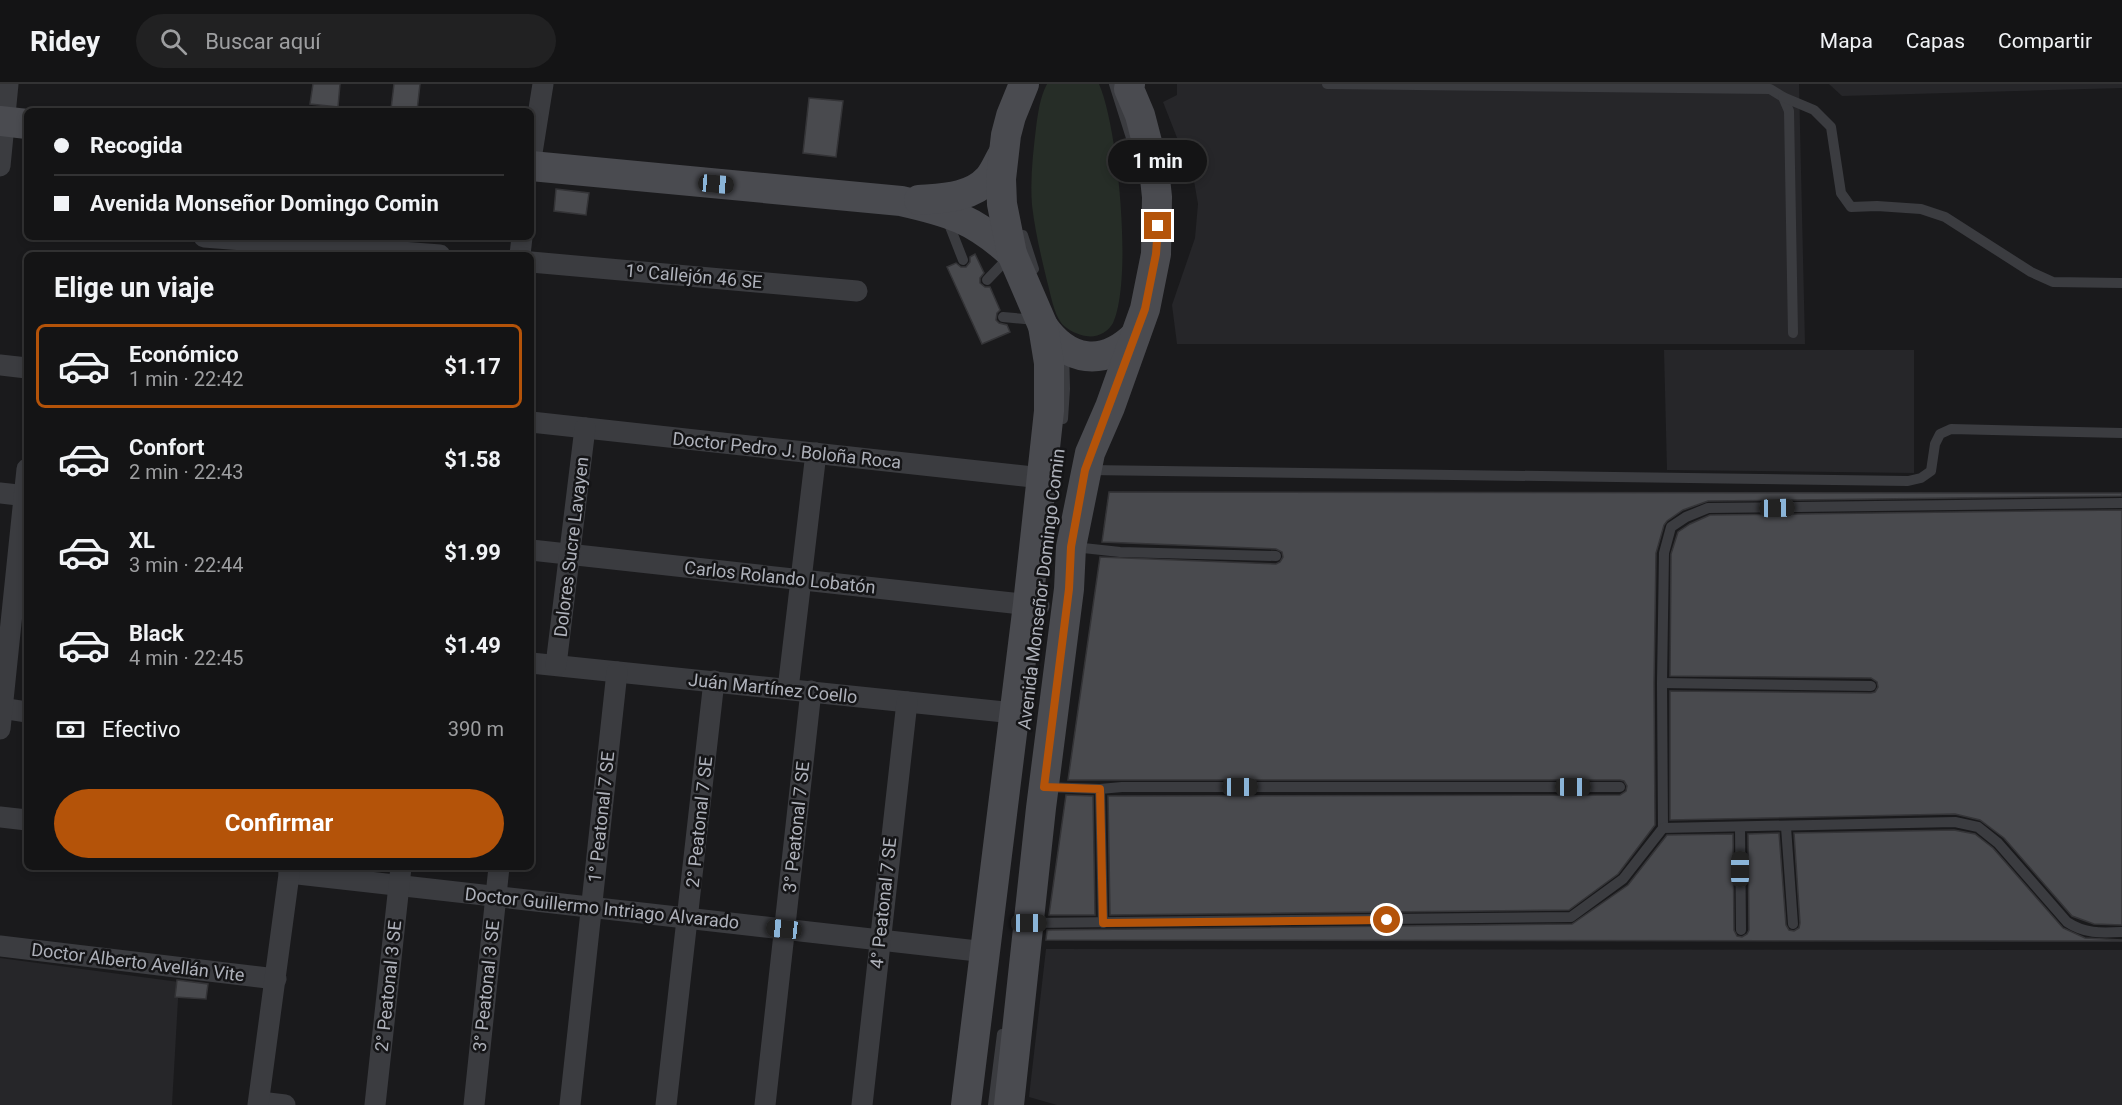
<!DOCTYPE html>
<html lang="es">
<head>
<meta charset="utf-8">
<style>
  :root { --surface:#141415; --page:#212122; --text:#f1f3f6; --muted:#9d9ea0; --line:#333334; --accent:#b45309 }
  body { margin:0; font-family:Roboto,sans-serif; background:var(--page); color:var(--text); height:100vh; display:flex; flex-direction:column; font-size:22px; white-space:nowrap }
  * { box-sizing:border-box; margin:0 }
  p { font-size:20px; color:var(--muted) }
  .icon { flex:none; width:33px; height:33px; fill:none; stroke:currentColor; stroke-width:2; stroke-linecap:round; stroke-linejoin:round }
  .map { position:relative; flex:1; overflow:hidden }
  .drawer { position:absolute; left:24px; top:168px; width:510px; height:618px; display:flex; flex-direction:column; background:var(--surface); border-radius:9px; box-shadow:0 3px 9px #0003,0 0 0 2px var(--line) }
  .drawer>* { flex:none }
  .top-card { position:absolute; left:24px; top:24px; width:510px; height:132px; border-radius:9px; box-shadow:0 3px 9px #0003,0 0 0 2px var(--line); display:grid; align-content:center; height:132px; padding:0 30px; background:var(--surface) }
  .end { position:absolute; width:27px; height:27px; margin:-14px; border:8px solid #b45309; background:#fff; box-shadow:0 0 0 3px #fff }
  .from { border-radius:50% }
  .bubble { position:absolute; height:42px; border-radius:21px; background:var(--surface); box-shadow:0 3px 9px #0003,0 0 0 2px var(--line); font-size:20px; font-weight:700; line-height:42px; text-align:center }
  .car { position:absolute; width:18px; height:36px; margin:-18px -9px; border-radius:8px; box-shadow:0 0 4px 2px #0007; background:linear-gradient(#222 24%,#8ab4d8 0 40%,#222 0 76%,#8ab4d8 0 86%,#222 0) }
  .top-card b { display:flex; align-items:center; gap:21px; height:57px; font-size:22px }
  .top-card b+b { border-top:2px solid var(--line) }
  .top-card i { width:15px; height:15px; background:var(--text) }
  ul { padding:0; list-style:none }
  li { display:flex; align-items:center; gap:18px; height:84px; margin:0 12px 9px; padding:0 18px; border:3px solid transparent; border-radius:9px }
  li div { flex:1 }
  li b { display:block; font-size:22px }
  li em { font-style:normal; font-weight:700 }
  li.current { border-color:var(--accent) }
  li>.icon { width:54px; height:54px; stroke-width:1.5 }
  h2 { padding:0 30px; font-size:27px; line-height:72px }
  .pay { display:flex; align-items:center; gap:15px; height:66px; padding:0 30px; font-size:22px }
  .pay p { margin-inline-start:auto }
  .cta { display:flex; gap:12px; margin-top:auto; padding:12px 30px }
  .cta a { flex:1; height:69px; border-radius:36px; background:var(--accent); color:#fff; font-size:24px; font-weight:700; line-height:69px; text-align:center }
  header { display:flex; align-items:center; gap:36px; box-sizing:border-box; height:84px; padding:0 30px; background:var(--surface); border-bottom:2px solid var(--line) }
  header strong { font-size:28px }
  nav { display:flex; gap:33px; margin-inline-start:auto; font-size:21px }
  .search { width:420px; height:54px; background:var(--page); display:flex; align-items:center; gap:15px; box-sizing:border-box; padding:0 21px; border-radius:33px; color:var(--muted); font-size:22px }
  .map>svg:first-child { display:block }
</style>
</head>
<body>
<header>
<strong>Ridey</strong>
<div class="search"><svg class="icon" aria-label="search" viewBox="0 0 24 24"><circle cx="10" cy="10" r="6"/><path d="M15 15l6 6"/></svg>Buscar aquí</div>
<nav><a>Mapa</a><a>Capas</a><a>Compartir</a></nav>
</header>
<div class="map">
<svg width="2122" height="1021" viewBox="0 0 2122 1021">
  <rect width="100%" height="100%" fill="#1a1a1c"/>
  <g fill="#262629">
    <polygon points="1177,0 1799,0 1805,260 1177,260 1172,221 1195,154 1198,120 1194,97 1163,18 1177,11"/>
    <polygon points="1829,0 2122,0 2122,4 1842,12"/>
    <polygon points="1664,266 1914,266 1914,389 1667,386"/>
    <polygon points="1046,865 2122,866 2122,1021 1057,1021 1029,1013"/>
    <polygon points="0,874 179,898 172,1021 0,1021"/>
  </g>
  <path fill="#262d27" d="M1047,0H1099C1118,43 1133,196 1113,239C1108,248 1097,254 1086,252C1078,251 1068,246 1062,240C1053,228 1051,211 1047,197C1041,172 1035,147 1032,121C1030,96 1033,69 1036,44C1038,29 1040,13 1047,0Z"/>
  <g fill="#494a4e" stroke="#343437" stroke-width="1.5">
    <polygon points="313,0 340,0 338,23 310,20"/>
    <polygon points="394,0 420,0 417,27 391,25"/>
    <polygon points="809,14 843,17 836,73 803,69"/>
    <polygon points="556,105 589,109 586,131 554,127"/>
    <polygon points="975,170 984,189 980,194 980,199 985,203 990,203 1000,226 997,229 996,236 999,239 1007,241 1010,248 982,260 947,183 956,179 961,183 966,183 970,178 970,173"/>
    <polygon points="1109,408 2122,409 2122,412 1708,417 1683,426 1667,437 1664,441 1656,469 1654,599 1655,741 1618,790 1569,826 1110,831 1108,712 1620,711 1626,707 1627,702 1624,697 1620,696 1068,696 1100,473 1276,480 1280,478 1283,473 1282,468 1276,465 1102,458"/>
    <polygon points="2122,426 2122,841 2094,840 2072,832 2004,754 1980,736 1955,730 1670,736 1670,607 1871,609 1875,608 1878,603 1877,598 1871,594 1670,592 1671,470 1678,448 1690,440 1710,431"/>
    <polygon points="1066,711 1093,712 1095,831 1049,831"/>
    <polygon points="1954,746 1975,750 1993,764 2063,844 2085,854 2122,856 2122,857 1046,856 1047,846 1572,840 1628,801 1667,751 1733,750 1734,846 1737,852 1742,853 1747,850 1749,846 1748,750 1779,749 1786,841 1789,846 1794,847 1799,844 1800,839 1794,749"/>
    <polygon points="177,896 208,900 206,915 175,913"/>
  </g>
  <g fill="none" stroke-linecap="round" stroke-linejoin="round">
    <g stroke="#3b3c40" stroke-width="10">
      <polyline points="1114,0 1132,57"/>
      <polyline points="1327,0 1770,5 1783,13 1789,27 1793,249"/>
      <polyline points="1783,13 1814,26 1831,43 1841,109 1851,123 1877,122 1921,125 1945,133 2031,188 2053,198 2122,199"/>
      <polyline points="947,135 963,176"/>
      <polyline points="1023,151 1034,185"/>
      <polyline points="987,196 1010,172"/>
      <polyline points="1003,233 1036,236"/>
      <polyline points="1063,335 1065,305 1064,267"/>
      <polyline points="1088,386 1908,397 1921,394 1931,387 1935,360 1940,350 1951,345 2122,349"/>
      <polyline points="1074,463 1120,468 1276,472"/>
      <polyline points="1662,599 1871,602"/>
      <polyline points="1044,703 1100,705 1122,703 1620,703"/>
      <polyline points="1100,705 1103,839"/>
      <polyline points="1786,743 1793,840"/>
      <polyline points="1663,744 1662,599 1664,469 1671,443 1686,433 1708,424 2122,419"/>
      <polyline points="1740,744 1741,846"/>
      <path d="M1031,839L1571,833L1623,795L1663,744L1955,738L1978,743L1998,759L2067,838C2085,850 2101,849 2122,848"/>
      <polyline points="993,1021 1002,950"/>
    </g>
    <g stroke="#3b3c40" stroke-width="21">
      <polyline points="531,75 543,0"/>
      <polyline points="0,82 8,0"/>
      <polyline points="204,153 440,171"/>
      <polyline points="520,171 522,153"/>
      <polyline points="531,178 857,207"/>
      <polyline points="0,281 27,284"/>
      <polyline points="531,338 1042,394"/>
      <polyline points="0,409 27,412"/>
      <polyline points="531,466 1039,522"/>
      <polyline points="531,579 1014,629"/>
      <polyline points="556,581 585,344"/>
      <polyline points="788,605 816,369"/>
      <polyline points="0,624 27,628"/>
      <polyline points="0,645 27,385"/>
      <polyline points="0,733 27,736"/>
      <polyline points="289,789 986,868"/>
      <polyline points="0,862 276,895"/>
      <polyline points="260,1018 285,1021"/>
      <polyline points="258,1021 290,783"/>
      <polyline points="375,1021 401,783"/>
      <polyline points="474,1021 499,783"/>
      <polyline points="570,1021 617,588"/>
      <polyline points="666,1021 714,597"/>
      <polyline points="765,1021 811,607"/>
      <polyline points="862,1021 907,618"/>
    </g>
    <g stroke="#4a4b50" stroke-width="30">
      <polyline points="0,37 27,40"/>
      <path d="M531,82L901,117C950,128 974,135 1012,170"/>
      <path d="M919,116C942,114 971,114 988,95C994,89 998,78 1003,70"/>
      <path d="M1043,242C1068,278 1103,283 1135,252"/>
      <polyline points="966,1021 1028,520 1049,327 1049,279 1043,242 1012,170 1002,120 1001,95 1006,51 1011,32 1024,0"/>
      <polyline points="1009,1021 1041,724 1069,505 1071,463 1090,369 1110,323 1145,225 1156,170 1157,113 1154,85 1140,31 1129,5 1130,0"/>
    </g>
  </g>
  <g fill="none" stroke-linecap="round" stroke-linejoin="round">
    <polyline stroke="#b45309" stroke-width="8" points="1158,142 1156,170 1145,225 1085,386 1071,463 1069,505 1044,703 1100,705 1103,839 1387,836"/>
  </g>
  <g text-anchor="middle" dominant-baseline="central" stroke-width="5" stroke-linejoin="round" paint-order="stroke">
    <g font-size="18" fill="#aeb1ba" stroke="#151517">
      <text transform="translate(694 192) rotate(5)">1º Callejón 46 SE</text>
      <text transform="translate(787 366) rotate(6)">Doctor Pedro J. Boloña Roca</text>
      <text transform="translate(571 463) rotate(-83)">Dolores Sucre Lavayen</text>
      <text transform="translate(780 493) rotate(6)">Carlos Rolando Lobatón</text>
      <text transform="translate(1041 505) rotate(-83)">Avenida Monseñor Domingo Comin</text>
      <text transform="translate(773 604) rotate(6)">Juán Martínez Coello</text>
      <text transform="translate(601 733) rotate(-84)">1° Peatonal 7 SE</text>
      <text transform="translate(699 738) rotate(-84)">2° Peatonal 7 SE</text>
      <text transform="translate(796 743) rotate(-84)">3° Peatonal 7 SE</text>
      <text transform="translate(883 819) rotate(-84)">4° Peatonal 7 SE</text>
      <text transform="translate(602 824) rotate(6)">Doctor Guillermo Intriago Alvarado</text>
      <text transform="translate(138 878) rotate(7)">Doctor Alberto Avellán Vite</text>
      <text transform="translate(388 902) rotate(-84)">2° Peatonal 3 SE</text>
      <text transform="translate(486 902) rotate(-84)">3° Peatonal 3 SE</text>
    </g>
  </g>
</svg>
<i class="end from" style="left:1387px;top:836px"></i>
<i class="end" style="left:1158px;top:142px"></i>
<div class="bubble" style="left:1108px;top:56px;width:99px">1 min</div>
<i class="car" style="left:716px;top:100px;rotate:95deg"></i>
<i class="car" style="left:1777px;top:424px;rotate:89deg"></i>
<i class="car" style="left:1240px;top:703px;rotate:90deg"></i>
<i class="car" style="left:1573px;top:703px;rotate:90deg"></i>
<i class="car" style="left:1740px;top:785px;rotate:0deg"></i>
<i class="car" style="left:1029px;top:839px;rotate:90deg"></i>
<i class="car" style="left:784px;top:845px;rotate:276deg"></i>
<div class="top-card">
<b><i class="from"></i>Recogida</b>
<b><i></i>Avenida Monseñor Domingo Comin</b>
</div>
<section class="drawer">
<h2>Elige un viaje</h2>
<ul>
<li class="current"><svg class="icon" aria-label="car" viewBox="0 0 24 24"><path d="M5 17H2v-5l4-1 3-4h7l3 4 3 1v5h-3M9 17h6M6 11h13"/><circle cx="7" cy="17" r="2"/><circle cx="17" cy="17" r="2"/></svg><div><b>Económico</b><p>1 min · 22:42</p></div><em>$1.17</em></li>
<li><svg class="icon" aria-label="car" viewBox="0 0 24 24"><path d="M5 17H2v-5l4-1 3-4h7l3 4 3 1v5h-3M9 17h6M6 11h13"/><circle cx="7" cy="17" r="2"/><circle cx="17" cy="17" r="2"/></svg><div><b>Confort</b><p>2 min · 22:43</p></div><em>$1.58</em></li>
<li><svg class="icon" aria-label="car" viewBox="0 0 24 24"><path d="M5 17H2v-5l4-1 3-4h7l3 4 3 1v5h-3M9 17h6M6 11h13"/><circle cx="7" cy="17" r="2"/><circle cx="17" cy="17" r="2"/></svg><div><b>XL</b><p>3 min · 22:44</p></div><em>$1.99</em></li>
<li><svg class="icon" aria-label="car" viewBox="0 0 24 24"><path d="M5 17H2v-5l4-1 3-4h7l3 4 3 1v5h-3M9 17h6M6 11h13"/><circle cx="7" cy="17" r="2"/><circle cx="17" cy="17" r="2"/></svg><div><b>Black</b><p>4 min · 22:45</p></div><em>$1.49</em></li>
</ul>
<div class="pay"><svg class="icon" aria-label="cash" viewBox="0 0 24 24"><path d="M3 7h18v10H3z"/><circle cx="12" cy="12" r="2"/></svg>Efectivo<p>390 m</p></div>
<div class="cta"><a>Confirmar</a></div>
</section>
</div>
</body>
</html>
